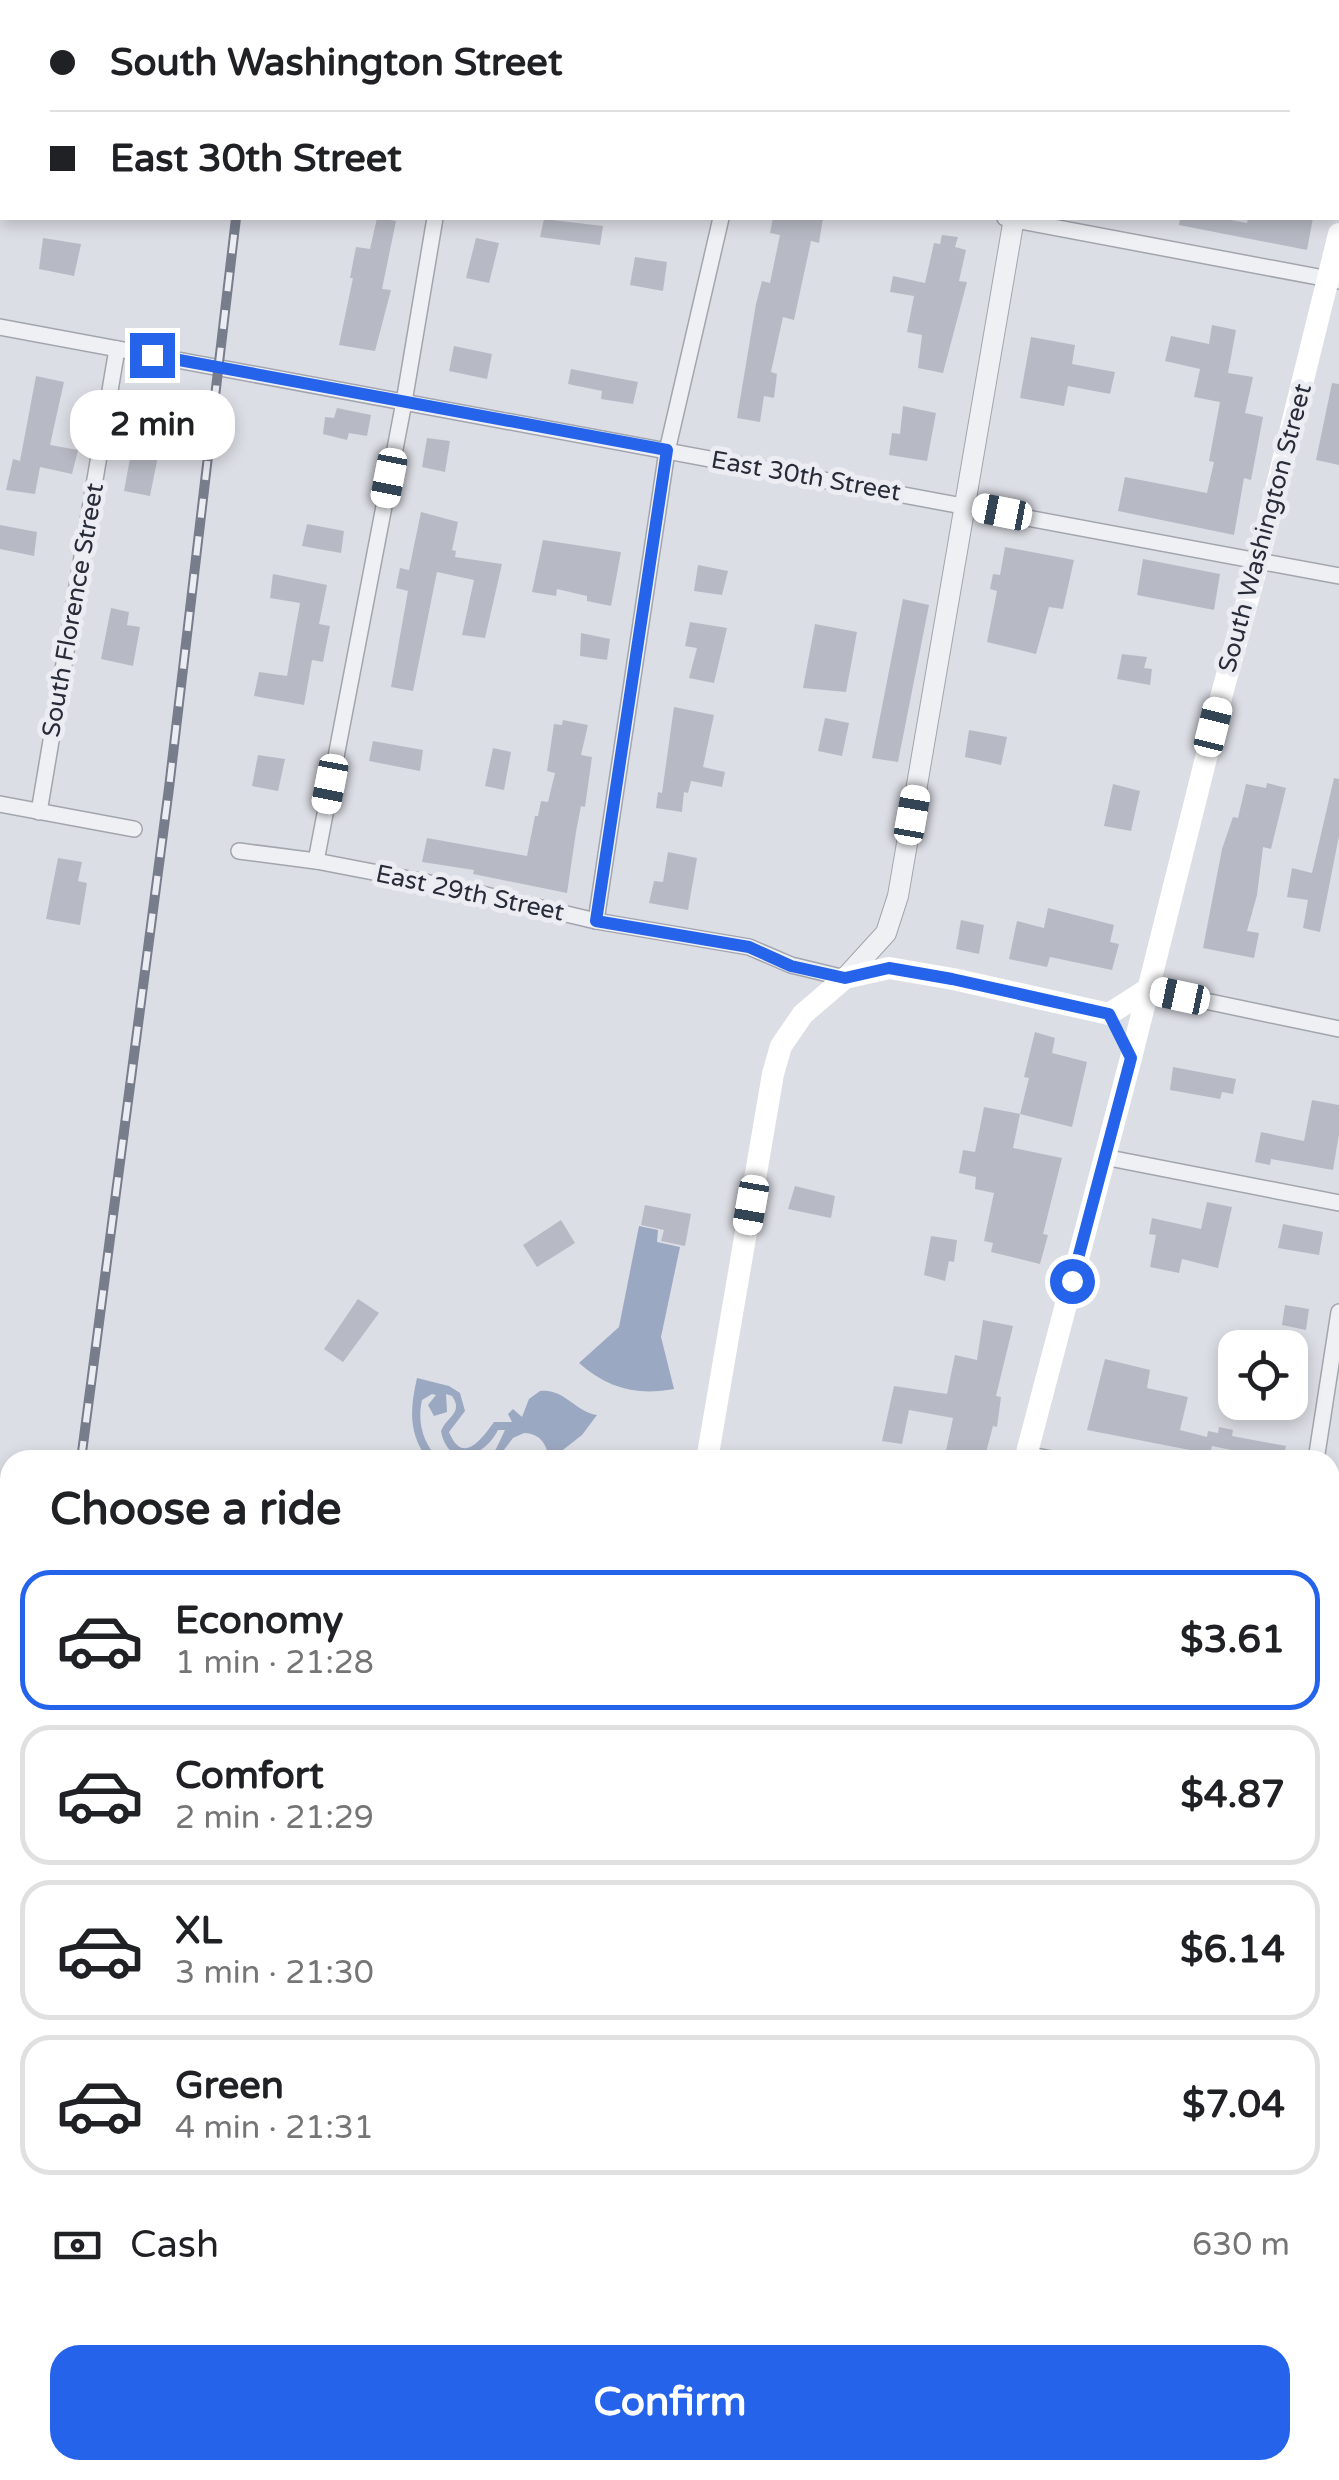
<!DOCTYPE html>
<html lang="en">
<head>
<meta charset="utf-8">
<style>
  :root { --surface:#fff; --page:#f2f2f2; --text:#202124; --muted:#757577; --line:#e0e0e0; --accent:#2563eb }
  body { margin:0; font-family:"Varela Round",sans-serif; background:var(--page); color:var(--text); height:100vh; display:flex; flex-direction:column; font-size:38px; white-space:nowrap }
  * { box-sizing:border-box; margin:0 }
  p { font-size:32px; color:var(--muted) }
  .icon { flex:none; width:55px; height:55px; fill:none; stroke:currentColor; stroke-width:2; stroke-linecap:round; stroke-linejoin:round }
  .map { position:relative; flex:1; overflow:hidden }
  .drawer { position:absolute; left:0px; top:1450px; width:1340px; height:1030px; display:flex; flex-direction:column; background:var(--surface); border-radius:30px 30px 0 0; box-shadow:0 5px 15px #0003 }
  .drawer>* { flex:none }
  .hud { position:absolute; left:0px; top:0px; width:1340px; height:220px; box-shadow:0 5px 15px #0003; display:grid; align-content:center; height:220px; padding:0 50px; background:var(--surface) }
  .fabs { position:absolute; left:1218px; top:1330px; display:grid; gap:20px }
  .fabs a { display:grid; place-items:center; width:90px; height:90px; border-radius:20px; background:var(--surface); box-shadow:0 5px 15px #0003; font-size:50px }
  .end { position:absolute; width:45px; height:45px; margin:-22px; border:12px solid #2563eb; background:#fff; box-shadow:0 0 0 5px #fff }
  .from { border-radius:50% }
  .bubble { position:absolute; height:70px; border-radius:30px; background:var(--surface); box-shadow:0 5px 15px #0003; font-size:32px; font-weight:700; line-height:70px; text-align:center }
  .car { position:absolute; width:30px; height:60px; margin:-30px -15px; border-radius:12px; box-shadow:0 0 8px 2px #0007; background:linear-gradient(#fff 24%,#345 0 40%,#fff 0 76%,#345 0 86%,#fff 0) }
  .hud b { display:flex; align-items:center; gap:35px; height:95px; font-size:38px }
  .hud b+b { border-top:2px solid var(--line) }
  .hud i { width:25px; height:25px; background:var(--text) }
  ul { padding:0; list-style:none }
  li { display:flex; align-items:center; gap:30px; height:140px; margin:0 20px 15px; padding:0 30px; border:5px solid var(--line); border-radius:30px }
  li div { flex:1 }
  li b { display:block; font-size:38px }
  li em { font-style:normal; font-weight:700 }
  li.current { border-color:var(--accent) }
  li>.icon { width:90px; height:90px; stroke-width:1.5 }
  h2 { padding:0 50px; font-size:45px; line-height:120px }
  .pay { display:flex; align-items:center; gap:25px; height:110px; padding:0 50px; font-size:38px }
  .pay p { margin-inline-start:auto }
  .button { display:flex; gap:20px; margin-top:auto; padding:20px 50px }
  .button a { flex:1; height:115px; border-radius:30px; background:var(--accent); color:#fff; font-size:40px; font-weight:700; line-height:115px; text-align:center }
  .map>svg:first-child { display:block }
</style>
</head>
<body>
<div class="map">
<svg width="1339" height="2480" viewBox="0 0 1339 2480">
  <rect width="100%" height="100%" fill="#dcdee5"/>
  <g fill="#9ba8c1">
    <path d="M639,1226L658,1230L657,1242L680,1247L661,1337L674,1389C637,1396 607,1388 579,1363L619,1327Z"/>
    <path d="M417,1378L449,1386L460,1393L465,1411L449,1432C463,1467 483,1437 494,1422H512L508,1414L513,1409L522,1417L529,1399L540,1391C564,1388 574,1411 597,1415L582,1435L550,1460C546,1446 543,1434 524,1433L513,1438L496,1460H485L496,1449L505,1430H498C484,1458 448,1469 441,1431C446,1417 464,1413 452,1396L446,1394L447,1412L434,1416L428,1405L436,1395L432,1394L422,1400C417,1423 423,1443 439,1460H428C408,1433 410,1409 417,1378Z"/>
  </g>
  <g fill="#b7bac4">
    <polygon points="377,218 396,221 382,289 391,290 375,351 339,345 353,278 350,278 356,247 370,249"/>
    <polygon points="773,218 823,218 819,243 811,241 794,320 783,317 771,372 777,374 774,398 764,396 760,422 737,418 756,304 762,281 770,283 780,235 770,233"/>
    <polygon points="1180,218 1221,218 1247,223 1248,218 1313,218 1307,250 1179,225"/>
    <polygon points="544,219 603,226 600,245 540,237"/>
    <polygon points="942,235 958,237 955,247 966,250 959,281 967,282 943,373 918,368 922,335 907,332 914,296 890,292 893,276 925,283 934,243 940,244"/>
    <polygon points="43,238 81,244 74,276 39,269"/>
    <polygon points="476,238 499,243 489,283 466,278"/>
    <polygon points="635,257 667,262 663,291 630,285"/>
    <polygon points="1212,325 1236,330 1228,373 1253,377 1245,413 1263,417 1251,480 1244,478 1234,535 1118,511 1125,477 1207,493 1214,462 1209,461 1220,402 1194,397 1200,369 1165,361 1171,336 1209,344"/>
    <polygon points="1031,337 1075,345 1072,364 1115,372 1110,394 1068,386 1064,406 1020,398"/>
    <polygon points="454,346 492,354 487,379 449,371"/>
    <polygon points="571,369 638,382 633,404 601,399 602,391 568,384"/>
    <polygon points="36,376 64,382 50,445 78,450 72,474 40,467 35,494 6,490 13,459 20,461"/>
    <polygon points="1332,383 1339,384 1339,465 1316,460"/>
    <polygon points="903,406 936,413 927,461 889,455 892,433 900,434"/>
    <polygon points="337,408 371,415 367,436 349,433 347,440 323,434 325,417 334,418"/>
    <polygon points="427,438 450,441 445,472 422,467"/>
    <polygon points="133,442 160,446 150,496 124,491"/>
    <polygon points="421,512 458,522 452,550 456,551 455,557 502,564 485,638 462,635 474,580 437,572 413,691 391,687 408,591 396,588 400,568 409,570"/>
    <polygon points="307,524 344,531 341,553 302,546"/>
    <polygon points="0,525 37,532 34,556 0,549"/>
    <polygon points="543,540 621,552 611,606 587,601 587,596 557,589 556,596 532,592"/>
    <polygon points="1005,547 1074,560 1063,609 1049,607 1036,654 987,642 997,591 990,589 993,574 1000,575"/>
    <polygon points="1143,559 1220,574 1214,610 1137,595"/>
    <polygon points="698,565 728,571 722,595 694,591"/>
    <polygon points="273,574 327,585 319,624 330,626 323,662 312,660 304,705 254,696 259,672 287,676 300,603 270,598"/>
    <polygon points="903,599 929,605 898,762 872,758"/>
    <polygon points="111,608 129,612 127,625 140,627 133,666 101,659"/>
    <polygon points="690,622 727,628 714,683 689,678 697,648 685,646"/>
    <polygon points="815,624 857,632 846,692 803,688"/>
    <polygon points="581,633 610,639 607,660 580,656"/>
    <polygon points="1122,654 1147,657 1144,668 1152,669 1150,685 1117,679"/>
    <polygon points="674,707 714,715 703,767 725,772 722,787 691,781 688,793 684,792 682,812 656,808 658,792 662,793"/>
    <polygon points="825,718 849,723 842,756 818,751"/>
    <polygon points="563,720 588,725 581,755 592,757 585,807 581,806 576,832 567,893 473,874 474,870 422,862 427,838 527,856 535,816 538,816 541,801 548,802 555,773 547,771 554,724 562,725"/>
    <polygon points="969,730 1007,737 1001,765 965,757"/>
    <polygon points="373,741 423,750 420,771 369,761"/>
    <polygon points="493,748 511,752 504,790 485,786"/>
    <polygon points="258,755 285,759 278,791 252,786"/>
    <polygon points="1334,778 1339,779 1339,836 1320,932 1303,928 1308,900 1287,897 1292,868 1312,873"/>
    <polygon points="1267,783 1286,788 1271,849 1263,847 1257,895 1247,931 1259,933 1254,958 1203,948 1222,849 1233,817 1238,818 1246,784 1266,788"/>
    <polygon points="1113,784 1140,791 1131,831 1104,826"/>
    <polygon points="668,852 697,858 688,910 649,903 654,881 663,882"/>
    <polygon points="58,858 82,862 78,881 87,883 80,925 46,919"/>
    <polygon points="1048,908 1114,925 1110,942 1119,944 1112,970 1050,957 1047,967 1009,959 1017,921 1044,928"/>
    <polygon points="961,920 984,925 979,954 956,949"/>
    <polygon points="1035,1032 1055,1038 1052,1053 1087,1062 1072,1127 1020,1114 1029,1078 1024,1077"/>
    <polygon points="1173,1067 1236,1079 1233,1094 1222,1092 1220,1099 1170,1090"/>
    <polygon points="1312,1100 1339,1105 1339,1134 1333,1170 1271,1159 1270,1165 1255,1162 1261,1132 1304,1141"/>
    <polygon points="984,1107 1020,1114 1013,1148 1062,1158 1043,1234 1048,1235 1040,1264 991,1252 993,1243 984,1241 994,1193 975,1189 976,1177 959,1173 963,1150 975,1152"/>
    <polygon points="795,1186 835,1196 831,1218 788,1209"/>
    <polygon points="1207,1202 1232,1207 1218,1268 1182,1259 1179,1273 1150,1267 1156,1235 1149,1234 1152,1218 1201,1229"/>
    <polygon points="645,1205 691,1214 685,1246 661,1241 664,1230 641,1225"/>
    <polygon points="561,1220 575,1243 537,1267 523,1245"/>
    <polygon points="1283,1224 1323,1232 1319,1255 1278,1248"/>
    <polygon points="931,1236 957,1240 954,1262 949,1261 945,1281 924,1275"/>
    <polygon points="358,1299 379,1313 343,1362 324,1349"/>
    <polygon points="1285,1305 1309,1309 1306,1330 1282,1325"/>
    <polygon points="983,1320 1013,1326 996,1396 1001,1397 997,1427 993,1426 984,1460 944,1460 953,1418 909,1410 902,1444 882,1441 894,1386 947,1394 955,1355 977,1360"/>
    <polygon points="1105,1359 1150,1370 1147,1388 1188,1397 1180,1430 1207,1437 1208,1431 1218,1433 1219,1427 1233,1430 1232,1436 1286,1446 1283,1460 1239,1460 1241,1452 1212,1446 1209,1458 1189,1454 1190,1450 1087,1430"/>
    <polygon points="1290,1363 1307,1366 1298,1415 1290,1414"/>
  </g>
  <g fill="none" stroke-linecap="round" stroke-linejoin="round">
    <g stroke="#a2a5ae" stroke-width="18">
      <g id="minor">
        <polyline points="468,2 468,0"/>
        <polyline points="761,2 762,0"/>
        <polyline points="0,26 2,26"/>
        <polyline points="1005,218 1339,281"/>
        <polyline points="0,327 1339,576"/>
        <polyline points="0,804 134,829"/>
        <polyline points="39,812 117,349"/>
        <polyline points="239,851 316,861 456,888 596,921 749,947 791,965 845,978"/>
        <polyline points="316,861 404,402 435,218"/>
        <polyline points="596,921 667,451 721,218"/>
        <polyline points="1148,989 1339,1029"/>
        <polyline points="1104,1157 1339,1203"/>
        <polyline points="1026,1454 1056,1460"/>
        <polyline points="1316,1460 1339,1312"/>
        <polyline points="1330,1514 1339,1516"/>
        <polyline points="1330,1758 1339,1760"/>
        <polyline points="1334,2121 1339,2099"/>
        <polyline points="0,2473 39,2480"/>
        <polyline points="1106,2480 1108,2470"/>
      </g>
    </g>
    <g stroke="#a2a5ae" stroke-width="22">
      <g id="tertiary">
        <polyline points="1053,2 1053,0"/>
        <polyline points="845,978 886,933 898,896 1014,218"/>
      </g>
    </g>
    <use href="#minor" stroke="#eef0f3" stroke-width="15"/>
    <use href="#tertiary" stroke="#eef0f3" stroke-width="20"/>
    <g stroke="#fff" stroke-width="22">
      <polyline points="707,1460 773,1074 781,1046 803,1014 845,978 889,968 953,979 1109,1014 1148,989"/>
      <polyline points="1025,1460 1131,1058 1223,690 1258,562 1339,234"/>
      <polyline points="496,2480 498,2470"/>
      <polyline points="808,2480 810,2470"/>
    </g>
    <g stroke="#787d8c" stroke-width="10">
      <g id="rail">
        <polyline points="261,2 261,0"/>
        <polyline points="81,1460 169,788 236,218"/>
        <polyline points="0,2095 10,2035"/>
      </g>
    </g>
    <use href="#rail" stroke="#ebedf3" stroke-width="6" stroke-dasharray="19" stroke-linecap="butt"/>
  </g>
  <g fill="none" stroke-linecap="round" stroke-linejoin="round">
    <polyline stroke="#2563eb" stroke-width="12" points="152,355 667,450 596,921 749,947 791,966 845,978 889,968 952,979 1109,1014 1131,1058 1072,1281"/>
  </g>
  <g text-anchor="middle" dominant-baseline="central" stroke-width="10" stroke-linejoin="round" paint-order="stroke">
    <g font-size="25" fill="#282c39" stroke="#ebedf3">
      <text transform="translate(806 476) rotate(10)">East 30th Street</text>
      <text transform="translate(1265 528) rotate(-75)">South Washington Street</text>
      <text transform="translate(73 610) rotate(-80)">South Florence Street</text>
      <text transform="translate(470 893) rotate(12)">East 29th Street</text>
    </g>
  </g>
</svg>
<div class="fabs">
<a><svg class="icon" aria-label="locate" viewBox="0 0 24 24"><circle cx="12" cy="12" r="6"/><path d="M12 2v4M12 18v4M2 12h4M18 12h4"/></svg></a>
</div>
<i class="end from" style="left:1072px;top:1281px"></i>
<i class="end" style="left:152px;top:355px"></i>
<div class="bubble" style="left:70px;top:390px;width:165px">2 min</div>
<i class="car" style="left:389px;top:478px;rotate:191deg"></i>
<i class="car" style="left:1002px;top:512px;rotate:281deg"></i>
<i class="car" style="left:1213px;top:727px;rotate:14deg"></i>
<i class="car" style="left:330px;top:784px;rotate:191deg"></i>
<i class="car" style="left:912px;top:815px;rotate:10deg"></i>
<i class="car" style="left:1180px;top:996px;rotate:282deg"></i>
<i class="car" style="left:751px;top:1205px;rotate:190deg"></i>
<div class="hud">
<b><i class="from"></i>South Washington Street</b>
<b><i></i>East 30th Street</b>
</div>
<section class="drawer">
<h2>Choose a ride</h2>
<ul>
<li class="current"><svg class="icon" aria-label="car" viewBox="0 0 24 24"><path d="M5 17H2v-5l4-1 3-4h7l3 4 3 1v5h-3M9 17h6M6 11h13"/><circle cx="7" cy="17" r="2"/><circle cx="17" cy="17" r="2"/></svg><div><b>Economy</b><p>1 min · 21:28</p></div><em>$3.61</em></li>
<li><svg class="icon" aria-label="car" viewBox="0 0 24 24"><path d="M5 17H2v-5l4-1 3-4h7l3 4 3 1v5h-3M9 17h6M6 11h13"/><circle cx="7" cy="17" r="2"/><circle cx="17" cy="17" r="2"/></svg><div><b>Comfort</b><p>2 min · 21:29</p></div><em>$4.87</em></li>
<li><svg class="icon" aria-label="car" viewBox="0 0 24 24"><path d="M5 17H2v-5l4-1 3-4h7l3 4 3 1v5h-3M9 17h6M6 11h13"/><circle cx="7" cy="17" r="2"/><circle cx="17" cy="17" r="2"/></svg><div><b>XL</b><p>3 min · 21:30</p></div><em>$6.14</em></li>
<li><svg class="icon" aria-label="car" viewBox="0 0 24 24"><path d="M5 17H2v-5l4-1 3-4h7l3 4 3 1v5h-3M9 17h6M6 11h13"/><circle cx="7" cy="17" r="2"/><circle cx="17" cy="17" r="2"/></svg><div><b>Green</b><p>4 min · 21:31</p></div><em>$7.04</em></li>
</ul>
<div class="pay"><svg class="icon" aria-label="cash" viewBox="0 0 24 24"><path d="M3 7h18v10H3z"/><circle cx="12" cy="12" r="2"/></svg>Cash<p>630 m</p></div>
<div class="button"><a>Confirm</a></div>
</section>
</div>
</body>
</html>
